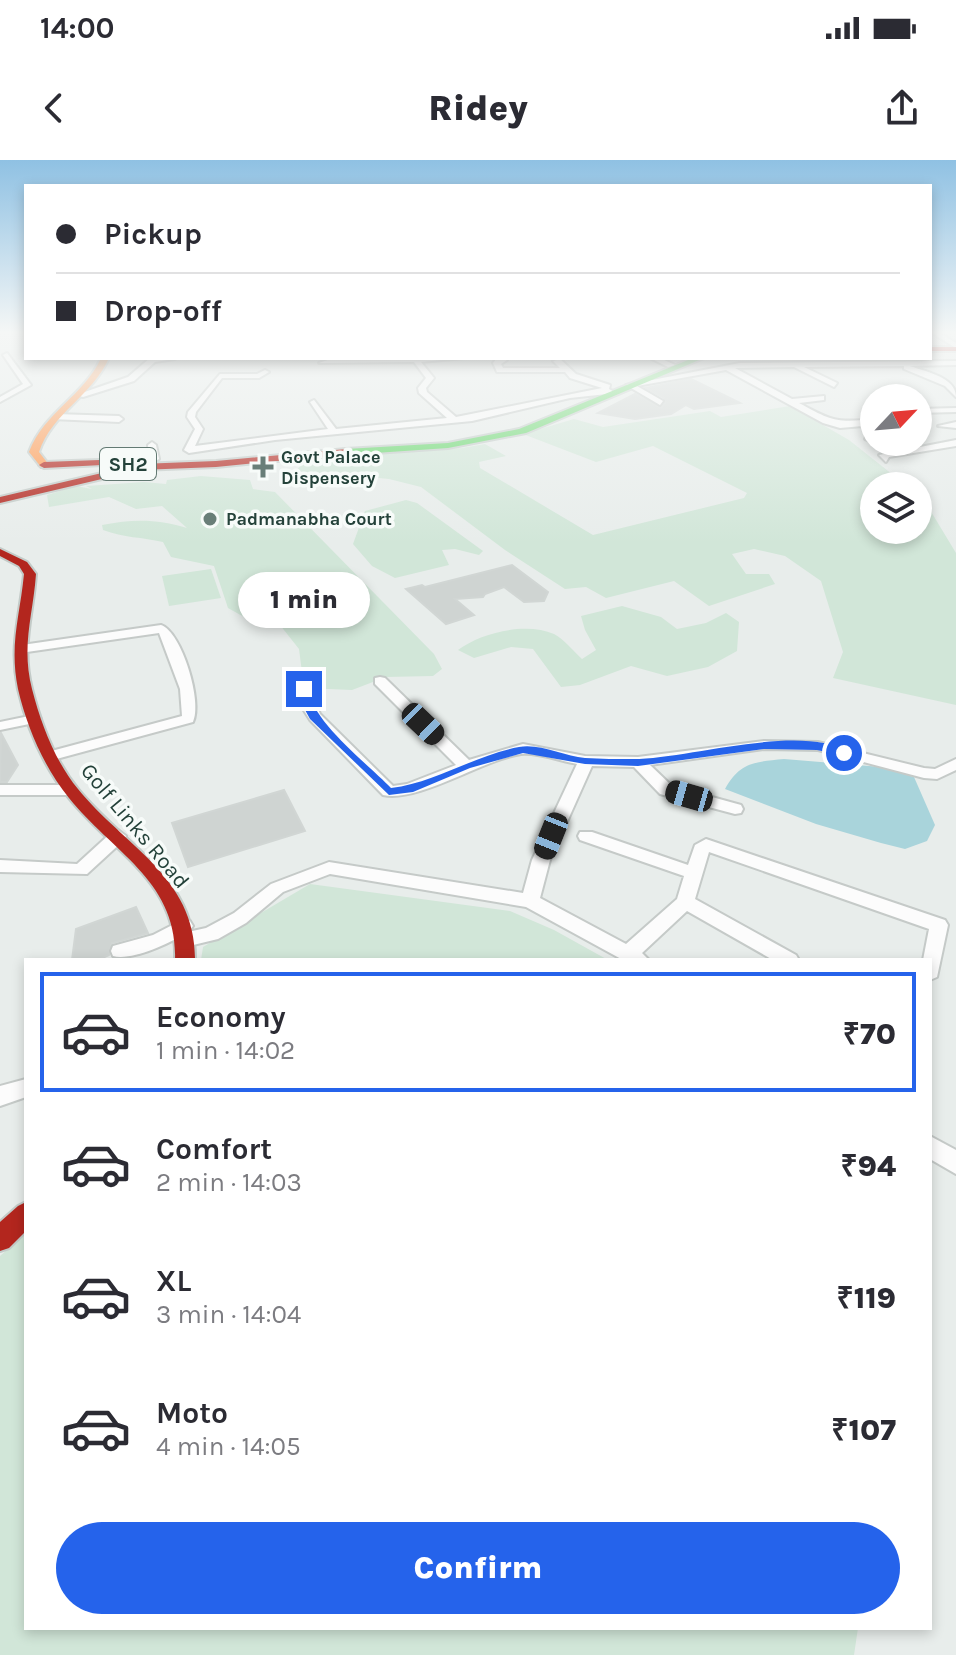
<!DOCTYPE html>
<html lang="en">
<head>
<meta charset="utf-8">
<style>
  :root { --surface:#fff; --page:#f7f7f7; --text:#2b2b33; --muted:#7c7c81; --line:#e1e1e2; --accent:#2563eb }
  body { margin:0; font-family:Karla,sans-serif; background:var(--page); color:var(--text); height:100vh; display:flex; flex-direction:column; font-size:30px; white-space:nowrap }
  * { box-sizing:border-box; margin:0 }
  p { font-size:26px; color:var(--muted) }
  .icon { flex:none; width:44px; height:44px; fill:none; stroke:currentColor; stroke-width:2; stroke-linecap:round; stroke-linejoin:round }
  .map { position:relative; flex:1; overflow:hidden }
  .panel { position:absolute; left:24px; top:798px; width:908px; height:672px; display:flex; flex-direction:column; background:var(--surface); border-radius:0px; box-shadow:0 4px 12px #0003 }
  .panel>* { flex:none }
  .top-card { position:absolute; left:24px; top:24px; width:908px; height:176px; border-radius:0px; box-shadow:0 4px 12px #0003; display:grid; align-content:center; height:176px; padding:0 32px; background:var(--surface) }
  .needle { width:52px; rotate:64deg }
  .controls { position:absolute; left:860px; top:224px; display:grid; gap:16px }
  .controls a { display:grid; place-items:center; width:72px; height:72px; border-radius:50%; background:var(--surface); box-shadow:0 4px 12px #0003; font-size:40px }
  .end { position:absolute; width:36px; height:36px; margin:-18px; border:10px solid #2563eb; background:#fff; box-shadow:0 0 0 4px #fff }
  .from { border-radius:50% }
  .bubble { position:absolute; height:56px; border-radius:28px; background:var(--surface); box-shadow:0 4px 12px #0003; font-size:26px; font-weight:800; line-height:56px; text-align:center }
  .car { position:absolute; width:24px; height:48px; margin:-24px -12px; border-radius:10px; box-shadow:0 0 6px 2px #0007; background:linear-gradient(#222 24%,#8ab4d8 0 40%,#222 0 76%,#8ab4d8 0 86%,#222 0) }
  .top-card b { display:flex; align-items:center; gap:28px; height:76px; font-size:30px }
  .top-card b+b { border-top:2px solid var(--line) }
  .top-card i { width:20px; height:20px; background:var(--text) }
  ul { padding:14px 0 0; list-style:none }
  li { display:flex; align-items:center; gap:24px; height:120px; margin:0 16px 12px; padding:0 16px; border:4px solid transparent; border-radius:0px }
  li div { flex:1 }
  li b { display:block; font-size:30px }
  li em { font-style:normal; font-weight:800 }
  li.current { border-color:var(--accent) }
  li>.icon { width:72px; height:72px; stroke-width:1.5 }
  .primary-button { display:flex; gap:16px; margin-top:auto; padding:16px 32px }
  .primary-button a { flex:1; height:92px; border-radius:48px; background:var(--accent); color:#fff; font-size:32px; font-weight:800; line-height:92px; text-align:center }
  .status { display:flex; justify-content:space-between; align-items:center; height:56px; padding:0 40px; background:var(--surface); direction:ltr }
  .status svg { height:22px; fill:currentColor }
  header { display:flex; justify-content:space-between; align-items:center; height:104px; padding:0 32px; background:var(--surface); font-size:36px; font-weight:800 }
  .map>svg:first-child { display:block }
</style>
</head>
<body>
<div class="status"><b>14:00</b><svg viewBox="0 0 49 12"><path d="M0 12V9h3v3zM5 12V6h3v6zM10 12V3h3v9zM15 12V0h3v12zM26 1h20v11H26zM47 4h2v5h-2z"/></svg></div>
<header><svg class="icon" aria-label="back" viewBox="0 0 24 24"><path d="M15 5l-7 7 7 7"/></svg>Ridey<svg class="icon" aria-label="share" viewBox="0 0 24 24"><path d="M12 15V3M7 8l5-5 5 5M5 13v7h14v-7"/></svg></header>
<div class="map">
<svg width="956" height="1495" viewBox="0 0 956 1495">
  <rect width="100%" height="100%" fill="#e8edeb"/>
  <g fill="#d1e6d8">
    <polygon points="790,246 849,280 907,326 874,326 874,370 918,370 918,335 924,340 956,393 956,545 833,518 843,492 821,421 785,396 754,389 732,394 746,414 769,414 775,424 709,446 674,421 606,438 586,427 565,429 505,390 421,327 389,319 329,313 294,314 306,298 462,288 485,284 506,296 479,302 480,308 593,375 744,338 747,333 653,286 596,302 523,274 574,259 603,267 710,251 721,257"/>
    <path d="M201,316L250,320L253,329L275,332L434,494L442,509L433,516L386,517L352,530L304,528L299,489L280,465H258L228,448L214,406L171,397L163,382C142,377 124,378 103,370L102,365C134,359 157,359 187,368L162,346L136,349L109,337L49,347L47,335L76,326L92,329L86,326L144,322L166,324L167,320Z"/>
    <polygon points="406,340 417,343 483,391 479,395 455,389 442,390 449,405 395,418 372,406 353,384 365,351"/>
    <polygon points="211,409 221,438 169,446 162,416"/>
    <path d="M622,446L661,457L677,469L706,463L726,453L739,462L737,491L708,507L667,516L631,506L580,525L561,527L533,489L511,487L474,498L458,490C482,472 527,462 554,474C564,479 574,492 582,499L596,490L585,470L581,456Z"/>
    <polygon points="310,724 510,751 554,770 608,800 201,800 203,787"/>
    <polygon points="26,1073 26,1468 858,1468 854,1495 0,1495 0,1096"/>
  </g>
  <path fill="#a9d4db" d="M784,599L881,607L914,617L935,665L927,681L905,689L881,683L816,664L725,629C740,602 755,602 784,599Z"/>
  <g fill="#cfd4d2" stroke="#d1d6d4" stroke-width="2">
    <polygon points="691,219 740,243 694,249 686,245 671,254 635,259 598,253 635,234 661,248 665,243 664,238 646,228"/>
    <polygon points="512,405 548,432 544,441 524,442 504,427 485,434 483,437 455,439 474,455 446,464 406,429 422,425 425,427"/>
    <polygon points="1,573 18,605 7,622 0,622"/>
    <polygon points="284,630 305,671 188,707 172,663"/>
    <polygon points="136,747 148,773 112,783 109,795 98,800 72,800 76,769"/>
  </g>
  <g fill="none" stroke-linecap="round" stroke-linejoin="round">
    <g stroke="#c5cac8" stroke-width="4">
      <g id="street">
        <polygon points="932,173 940,173 956,183 956,188"/>
        <polygon points="7,193 31,225 0,242 0,237 23,224 3,195"/>
        <polygon points="150,198 175,199 155,202 134,221 83,237 76,235 128,217"/>
        <polygon points="333,198 464,198 421,202 434,218 426,228 427,232 456,257 602,228 570,218 565,212 497,212 493,203 497,198 507,200 501,204 503,208 560,208 553,201 560,199 576,214 610,225 609,229 616,233 570,238 472,261 275,280 189,293 184,290 195,269 187,257 188,252 220,214 257,214 265,210 269,212 259,218 222,218 196,252 195,257 203,269 195,286 328,269 310,242 314,240 336,269 447,258 419,233 418,228 426,218 414,202 319,203"/>
        <polygon points="650,198 660,198 675,205 668,207"/>
        <path d="M956,201V205L910,206C926,212 956,217 956,237L945,226L904,209V206L804,207L837,223L834,227L794,207L735,208L792,239L824,236V240L799,243C832,261 836,263 874,259V265L840,268L823,263L726,210L637,226L663,241L660,245L626,225L740,203Z"/>
        <polygon points="956,248 956,252 918,253 918,249"/>
        <polygon points="55,254 119,256 123,259 119,262 52,259"/>
        <polygon points="956,262 956,268 938,266"/>
        <polygon points="868,274 874,277 874,282 877,283 865,279"/>
        <polygon points="956,280 956,286 889,297 886,302 879,295"/>
        <polygon points="152,282 156,285 159,299 154,302 149,299 148,285"/>
        <path d="M161,465C182,472 203,543 193,562L49,601L44,599V593L182,556L180,529L159,473L20,493L15,492V486Z"/>
        <path d="M380,517L385,518L469,600L523,584L585,596L638,597L764,581L818,582L924,608L935,609L956,599V610L937,619L924,618L818,590L764,589L650,605L672,626L741,645L743,649L741,653L735,654L660,634L634,607L592,606L550,700L540,738L626,784L677,739L684,716L580,680L578,676L580,672H592L688,705L695,685L706,679L945,760L948,765L937,817L930,820V800H923L929,769L709,692L695,739L796,795L799,800H773L687,751L642,793L649,800H623L526,747L330,714L283,732L246,763L218,779L189,786L182,784L181,776C166,785 130,801 113,796L111,791L113,786L153,775L184,759L190,761L193,766L188,772L206,768L234,753L271,724L329,702L523,733L532,700L577,604C560,601 537,592 521,594C482,600 418,643 383,635L310,560L303,549L297,529L304,525L309,526L320,554L393,626L407,624L456,605L375,524V518Z"/>
        <polygon points="34,555 41,559 39,562 0,570 0,562"/>
        <polygon points="0,625 69,625 77,630 69,635 0,635"/>
        <polygon points="118,670 126,676 124,680 87,714 0,712 0,700 77,704 112,672"/>
        <polygon points="26,919 26,937 0,946 0,926"/>
        <polygon points="930,976 956,990 956,1014 930,999"/>
      </g>
    </g>
    <g stroke="#c3cbc8" stroke-width="4">
      <polygon id="fast" points="693,198 704,198 526,273 448,288 346,295 341,292 346,289 448,283 519,269"/>
    </g>
    <g stroke="#c3cbc8" stroke-width="4">
      <path id="slow" d="M101,198H109C92,236 52,253 39,292L49,305L41,307L29,292C44,252 84,236 101,198Z"/>
    </g>
    <g stroke="#c3cbc8" stroke-width="4">
      <g id="jam">
        <rect x="930" y="187" width="26" height="4"/>
        <polygon points="346,289 349,294 216,307 140,310 0,343 0,337 140,304 216,301"/>
        <polygon points="99,300 102,305 44,308 39,305 44,302"/>
        <path d="M0,389L27,402L36,414C33,456 21,486 32,529C41,564 55,601 78,629C124,686 196,717 195,800H175C178,721 113,693 69,638C44,607 27,568 18,529C9,485 20,456 24,414L19,406L0,396Z"/>
        <polygon points="26,1042 26,1071 9,1088 0,1091 0,1062 18,1046"/>
      </g>
    </g>
    <use href="#street" fill="#fcfcfc" fill-rule="evenodd"/>
    <use href="#fast" fill="#63d668" fill-rule="evenodd"/>
    <use href="#slow" fill="#ff974d" fill-rule="evenodd"/>
    <use href="#jam" fill="#b3261e" fill-rule="evenodd"/>
  </g>
  <linearGradient id="sky" x2="0" y2="1"><stop stop-color="#8fc1e3"/><stop offset="0.45" stop-color="#f5f7f6"/><stop offset="1" stop-color="#f5f7f6" stop-opacity="0"/></linearGradient>
  <rect width="956" height="383" fill="url(#sky)"/>
  <path fill="#2563eb" d="M300,527L309,529C310,560 369,605 391,628C435,623 475,595 519,587C539,583 564,596 585,598C601,599 617,599 633,599C689,599 802,562 850,593L844,596L817,590L764,589L638,606L585,604L523,593L470,608L413,632L389,635L310,559L299,539Z"/>
  <g fill="#697e78" stroke="#f7fbf9" stroke-width="3">
    <path d="M259 295h8v8h8v8h-8v8h-8v-8h-8v-8h8z"/>
    <circle cx="210" cy="359" r="8"/>
  </g>
  <g text-anchor="middle" dominant-baseline="central" stroke-width="7" stroke-linejoin="round" paint-order="stroke">
    <g font-size="18" font-weight="bold" fill="#24423a" stroke="#f7fbf9" text-anchor="start">
      <text x="281" y="297">Govt Palace<tspan x="281" dy="21">Dispensery</tspan></text>
      <text x="226" y="359">Padmanabha Court</text>
    </g>
    <rect fill="#f7fbf9" stroke="#637a73" stroke-width="2" x="100" y="288" width="56" height="32" rx="6"/>
    <g font-size="20" font-weight="bold" fill="#24423a">
      <text x="128" y="304">SH2</text>
    </g>
    <g font-size="22" fill="#24423a" stroke="#f7fbf9">
      <text transform="translate(135 666) rotate(50)">Golf Links Road</text>
    </g>
  </g>
</svg>
<div class="controls">
<a><svg class="needle" viewBox="-14 -14 28 28"><path d="M0-13l5 13h-10z" fill="#e53935"/><path d="M0 13l5-13h-10z" fill="#7c7c81"/></svg></a>
<a><svg class="icon" aria-label="layers" viewBox="0 0 24 24"><path d="M12 4l9 5-9 5-9-5zM3 14l9 5 9-5"/></svg></a>
</div>
<i class="end from" style="left:844px;top:593px"></i>
<i class="end" style="left:304px;top:529px"></i>
<div class="bubble" style="left:238px;top:412px;width:132px">1 min</div>
<i class="car" style="left:423px;top:564px;rotate:134deg"></i>
<i class="car" style="left:689px;top:636px;rotate:286deg"></i>
<i class="car" style="left:551px;top:676px;rotate:202deg"></i>
<div class="top-card">
<b><i class="from"></i>Pickup</b>
<b><i></i>Drop-off</b>
</div>
<section class="panel">
<ul>
<li class="current"><svg class="icon" aria-label="car" viewBox="0 0 24 24"><path d="M5 17H2v-5l4-1 3-4h7l3 4 3 1v5h-3M9 17h6M6 11h13"/><circle cx="7" cy="17" r="2"/><circle cx="17" cy="17" r="2"/></svg><div><b>Economy</b><p>1 min · 14:02</p></div><em>₹70</em></li>
<li><svg class="icon" aria-label="car" viewBox="0 0 24 24"><path d="M5 17H2v-5l4-1 3-4h7l3 4 3 1v5h-3M9 17h6M6 11h13"/><circle cx="7" cy="17" r="2"/><circle cx="17" cy="17" r="2"/></svg><div><b>Comfort</b><p>2 min · 14:03</p></div><em>₹94</em></li>
<li><svg class="icon" aria-label="car" viewBox="0 0 24 24"><path d="M5 17H2v-5l4-1 3-4h7l3 4 3 1v5h-3M9 17h6M6 11h13"/><circle cx="7" cy="17" r="2"/><circle cx="17" cy="17" r="2"/></svg><div><b>XL</b><p>3 min · 14:04</p></div><em>₹119</em></li>
<li><svg class="icon" aria-label="car" viewBox="0 0 24 24"><path d="M5 17H2v-5l4-1 3-4h7l3 4 3 1v5h-3M9 17h6M6 11h13"/><circle cx="7" cy="17" r="2"/><circle cx="17" cy="17" r="2"/></svg><div><b>Moto</b><p>4 min · 14:05</p></div><em>₹107</em></li>
</ul>
<div class="primary-button"><a>Confirm</a></div>
</section>
</div>
</body>
</html>
